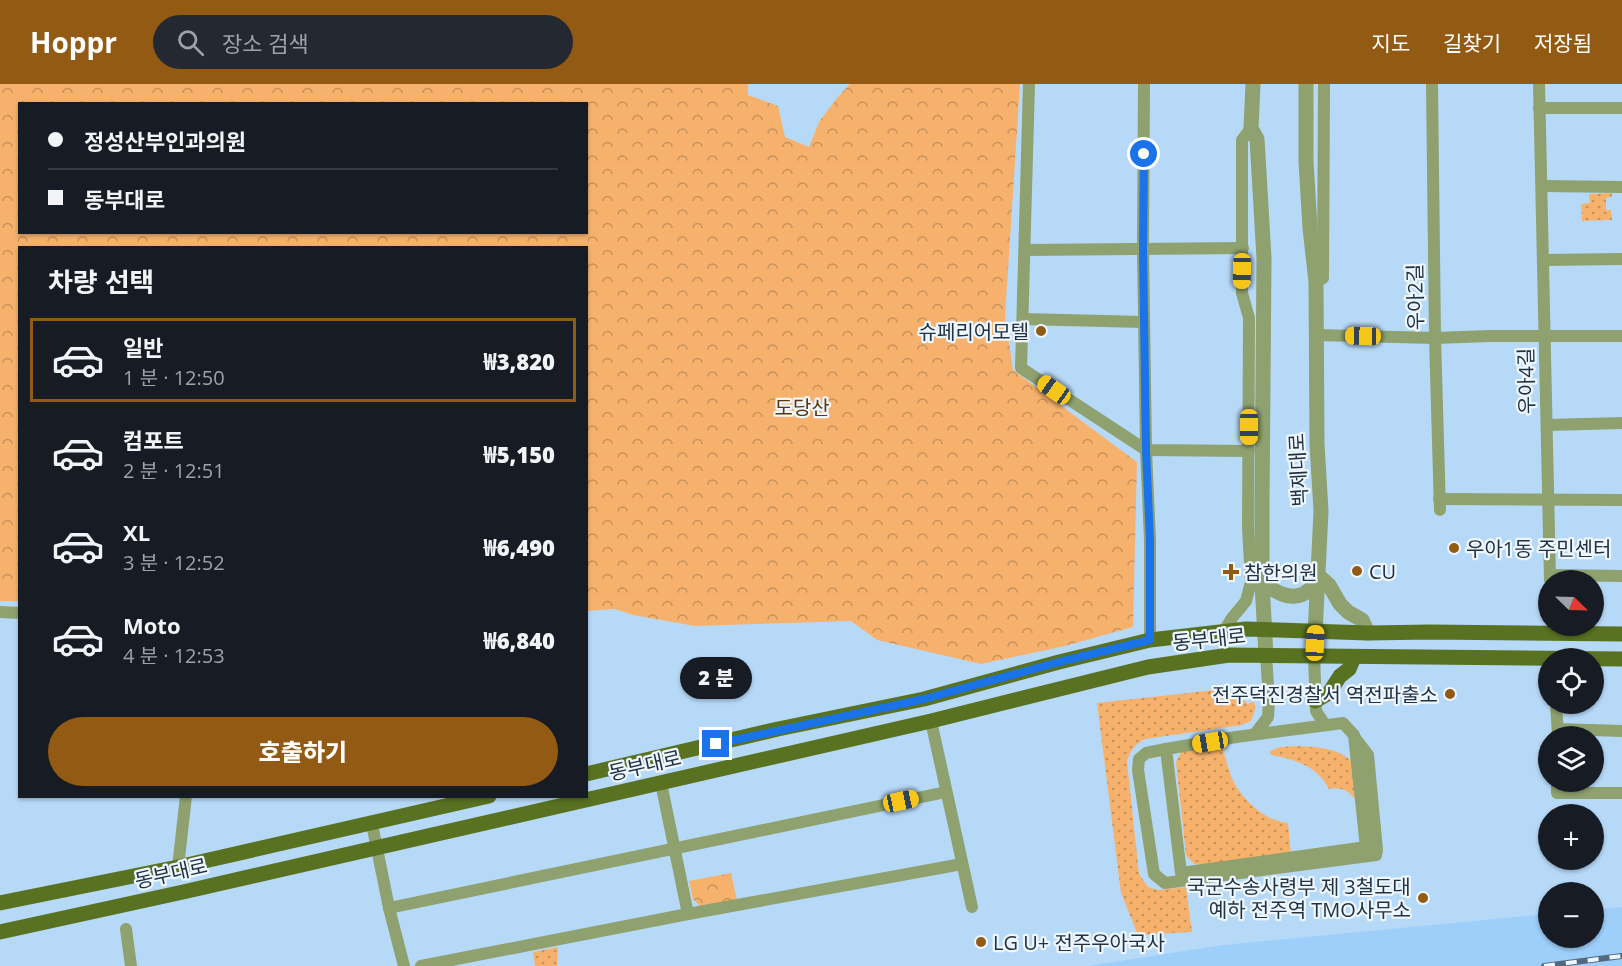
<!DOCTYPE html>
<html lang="ko">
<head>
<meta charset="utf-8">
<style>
  :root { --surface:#171b24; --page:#242831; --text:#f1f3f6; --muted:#9ea1a6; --line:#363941; --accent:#925a13 }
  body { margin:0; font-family:"Open Sans","Noto Sans KR",sans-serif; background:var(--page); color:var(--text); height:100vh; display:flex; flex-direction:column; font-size:22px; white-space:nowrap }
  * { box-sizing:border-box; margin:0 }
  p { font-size:20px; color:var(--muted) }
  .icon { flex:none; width:33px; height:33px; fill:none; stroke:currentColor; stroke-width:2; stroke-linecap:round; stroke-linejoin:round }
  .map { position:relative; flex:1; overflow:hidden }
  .panel { position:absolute; left:18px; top:162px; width:570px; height:552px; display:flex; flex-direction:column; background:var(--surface); border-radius:0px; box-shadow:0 2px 4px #0004 }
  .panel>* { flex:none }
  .banner { position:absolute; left:18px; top:18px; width:570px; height:132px; border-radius:0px; box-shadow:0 2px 4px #0004; display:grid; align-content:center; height:132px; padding:0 30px; background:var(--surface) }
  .needle { width:39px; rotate:113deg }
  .controls { position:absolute; left:1538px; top:486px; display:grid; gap:12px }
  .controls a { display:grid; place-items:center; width:66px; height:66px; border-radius:50%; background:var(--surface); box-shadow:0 2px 4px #0004; font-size:30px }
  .end { position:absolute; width:27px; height:27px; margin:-14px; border:8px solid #1a73e8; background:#fff; box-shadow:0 0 0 3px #fff }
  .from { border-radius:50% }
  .bubble { position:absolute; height:42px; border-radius:21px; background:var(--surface); box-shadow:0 2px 4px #0004; font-size:20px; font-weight:800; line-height:42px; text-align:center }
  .car { position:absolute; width:18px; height:36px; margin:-18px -9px; border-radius:8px; box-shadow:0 0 4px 2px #0007; background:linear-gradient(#f5c518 24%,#345 0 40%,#f5c518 0 76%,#345 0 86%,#f5c518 0) }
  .banner b { display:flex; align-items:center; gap:21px; height:57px; font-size:22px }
  .banner b+b { border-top:2px solid var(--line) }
  .banner i { width:15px; height:15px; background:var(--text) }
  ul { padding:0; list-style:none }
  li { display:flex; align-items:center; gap:18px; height:84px; margin:0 12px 9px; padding:0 18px; border:3px solid transparent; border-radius:0px }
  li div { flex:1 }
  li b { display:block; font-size:22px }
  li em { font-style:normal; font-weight:800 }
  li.selected { border-color:var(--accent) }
  li>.icon { width:54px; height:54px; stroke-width:1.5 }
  h2 { padding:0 30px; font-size:27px; line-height:72px }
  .action { display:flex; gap:12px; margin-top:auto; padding:12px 30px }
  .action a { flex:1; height:69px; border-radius:36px; background:var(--accent); color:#fff; font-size:24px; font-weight:800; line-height:69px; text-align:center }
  header { display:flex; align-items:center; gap:36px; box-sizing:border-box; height:84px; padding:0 30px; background:var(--accent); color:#fff }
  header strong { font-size:28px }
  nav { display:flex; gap:33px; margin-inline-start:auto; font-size:21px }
  .search { width:420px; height:54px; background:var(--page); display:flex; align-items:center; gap:15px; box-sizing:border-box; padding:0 21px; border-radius:33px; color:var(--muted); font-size:22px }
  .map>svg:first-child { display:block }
</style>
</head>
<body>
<header>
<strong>Hoppr</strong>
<div class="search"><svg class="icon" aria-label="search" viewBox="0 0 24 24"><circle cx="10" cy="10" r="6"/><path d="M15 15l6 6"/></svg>장소 검색</div>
<nav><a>지도</a><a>길찾기</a><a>저장됨</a></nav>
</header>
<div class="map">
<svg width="1622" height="882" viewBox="0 0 1622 882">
  <defs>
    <pattern id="grass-dots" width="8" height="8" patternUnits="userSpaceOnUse" patternTransform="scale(1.5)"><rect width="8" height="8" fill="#f6b26c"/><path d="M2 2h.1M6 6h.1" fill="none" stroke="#c7915a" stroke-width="1.8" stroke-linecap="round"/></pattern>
    <pattern id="forest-crowns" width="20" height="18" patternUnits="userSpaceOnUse" patternTransform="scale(1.5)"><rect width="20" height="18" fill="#f6b26c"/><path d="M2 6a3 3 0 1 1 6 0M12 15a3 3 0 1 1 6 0" fill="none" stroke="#c7915a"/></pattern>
  </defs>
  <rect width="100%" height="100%" fill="#b7d9f8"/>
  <polygon fill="#9ecffa" points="1622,823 1622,882 1088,882 1223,861 1548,830 1548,854 1593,854 1593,826"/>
  <g fill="url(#grass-dots)">
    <polygon points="1612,109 1612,113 1606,114 1606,126 1611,126 1612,136 1582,137 1581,120 1590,119 1589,110"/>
    <path d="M1225,605L1237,610L1248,620L1253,617L1256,623L1251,637L1242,641L1145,655C1134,661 1131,666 1127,677L1139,790L1148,803L1158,806L1186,803L1192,848L1138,851L1121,809L1097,619Z"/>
    <path d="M1222,662C1226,675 1229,690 1236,702C1247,720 1267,737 1288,739L1291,770L1201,781L1194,780L1186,771L1176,678L1181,668Z"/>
    <path d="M1296,662C1314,663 1338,663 1352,678L1357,717C1349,707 1342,702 1329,705C1317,682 1295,675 1271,671L1270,667L1280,663Z"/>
    <polygon points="558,863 557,882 535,882 533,868"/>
  </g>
  <g fill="url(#forest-crowns)" fill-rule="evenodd">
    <path d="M0,0H748V11L778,22L785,53L809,63L819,38L837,14L850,0H1020L1005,233L1013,286L1137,378L1133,543L1065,562L981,580L877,556L851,537L695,542L633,531L615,525L587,527L586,164H20L19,517H0ZM20,20H586V148H20Z"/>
    <polygon points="731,789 737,816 701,823 693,815 689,797"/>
  </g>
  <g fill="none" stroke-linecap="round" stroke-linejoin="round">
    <g stroke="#8ea16f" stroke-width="12">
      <polyline points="1029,0 1021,284 1146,366 1249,367"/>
      <polyline points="1144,0 1143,164 1146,366 1150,456 1150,556"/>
      <polyline points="1432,0 1435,254 1440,426"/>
      <polyline points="1539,0 1550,496"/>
      <polyline points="1539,24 1622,24"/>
      <polyline points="1542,102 1622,103"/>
      <polyline points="1026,166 1243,164"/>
      <polyline points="1543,176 1622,175"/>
      <polyline points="1316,198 1323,194 1324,0"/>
      <polyline points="1023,235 1144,238"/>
      <polyline points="1316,251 1435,254 1490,252 1622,252"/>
      <polyline points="1547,341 1622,339"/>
      <polyline points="1439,415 1622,416"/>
      <polyline points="1550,491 1622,492"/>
      <polyline points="0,528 20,529"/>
      <polyline points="1224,547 1232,534 1246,517 1251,498 1248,443 1249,234 1242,209 1242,56 1251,44"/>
      <polyline points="1314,571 1316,627 1325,641"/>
      <polyline points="1556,620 1558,651"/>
      <polyline points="931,637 972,823"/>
      <polygon points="1343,639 1354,651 1366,763 1181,789 1166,665 1236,653"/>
      <polyline points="1558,645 1622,647"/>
      <polyline points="1255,650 1268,633 1269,617 1266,571"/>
      <polyline points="1166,665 1146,669 1139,675 1138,686 1154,790 1165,799 1376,771 1377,766 1368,671 1355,654"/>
      <polyline points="1557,698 1557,709 1622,709"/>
      <polyline points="661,699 688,830"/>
      <polyline points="372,740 389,824 404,882"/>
      <polyline points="178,783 186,712"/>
      <polyline points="389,824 946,708"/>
      <polyline points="126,845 131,882"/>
      <polyline points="421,882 688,830 962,780"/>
    </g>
    <g stroke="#8ea16f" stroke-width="15">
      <polyline points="1253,0 1251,44 1257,55 1264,174 1262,420 1262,499 1266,571"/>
      <polyline points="1306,0 1306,77 1310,144 1316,198 1317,360 1321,427 1314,571"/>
      <polyline points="1319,492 1329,501 1340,520 1348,528 1362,536 1368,549"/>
      <path d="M1262,499C1273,506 1289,517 1303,510C1308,508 1312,502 1318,499"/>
    </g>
    <g stroke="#587221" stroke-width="15">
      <polyline points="1315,617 1329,609 1340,592 1349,585 1354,573"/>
      <polyline points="586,690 778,645 924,615 1059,578 1150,556 1246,545 1368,549 1430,548 1622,550"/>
      <polyline points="0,819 178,783 489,712"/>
      <polyline points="0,848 183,808 931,637 1148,583 1229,571 1622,575"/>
    </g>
    <g stroke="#536a7e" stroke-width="6">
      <polyline id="rail" points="1544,882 1622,872"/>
    </g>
    <use href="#rail" stroke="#eef7ff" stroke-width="4" stroke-dasharray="11" stroke-linecap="butt"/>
  </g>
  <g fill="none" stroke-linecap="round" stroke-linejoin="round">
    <polyline stroke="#1a73e8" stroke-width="8" points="716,660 924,615 1059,578 1150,556 1150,456 1146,366 1143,164 1144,70"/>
  </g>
  <g fill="#925a13" stroke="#eef7ff" stroke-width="2">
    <circle cx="1041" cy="247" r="6"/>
    <circle cx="1454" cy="464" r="6"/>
    <circle cx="1357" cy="487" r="6"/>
    <path d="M1228 479h6v6h6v6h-6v6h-6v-6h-6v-6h6z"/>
    <circle cx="1450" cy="610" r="6"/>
    <circle cx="1423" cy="814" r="6"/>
    <circle cx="981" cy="858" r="6"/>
  </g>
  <g text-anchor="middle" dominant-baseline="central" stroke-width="4.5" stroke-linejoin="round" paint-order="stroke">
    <g font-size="20" fill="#213241" stroke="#eef7ff">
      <text transform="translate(1415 213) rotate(-91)">우아2길</text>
      <text transform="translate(1526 297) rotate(-91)">우아4길</text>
      <text transform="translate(1298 386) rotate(-93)">백제대로</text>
      <text transform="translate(1209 555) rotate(-6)">동부대로</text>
      <text transform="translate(645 681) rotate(-13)">동부대로</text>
      <text transform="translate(171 789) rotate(-13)">동부대로</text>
    </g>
    <g font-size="20" fill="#213241" stroke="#eef7ff" text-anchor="start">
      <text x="1029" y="247" text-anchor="end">슈페리어모텔</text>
      <text x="1466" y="464">우아1동 주민센터</text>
      <text x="1369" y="487">CU</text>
      <text x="1244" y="488">참한의원</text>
      <text x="1438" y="610" text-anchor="end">전주덕진경찰서 역전파출소</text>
      <text x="1411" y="802" text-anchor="end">국군수송사령부 제 3철도대<tspan x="1411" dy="23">예하 전주역 TMO사무소</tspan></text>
      <text x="993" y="858">LG U+ 전주우아국사</text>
    </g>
    <g font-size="20" fill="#5c370a" stroke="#eef7ff">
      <text x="802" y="323">도당산</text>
    </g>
  </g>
</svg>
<div class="controls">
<a><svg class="needle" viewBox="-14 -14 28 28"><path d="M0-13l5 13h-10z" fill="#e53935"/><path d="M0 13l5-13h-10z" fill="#9ea1a6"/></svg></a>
<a><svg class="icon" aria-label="locate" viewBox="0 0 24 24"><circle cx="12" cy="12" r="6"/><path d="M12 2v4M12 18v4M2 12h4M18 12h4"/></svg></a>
<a><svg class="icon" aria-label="layers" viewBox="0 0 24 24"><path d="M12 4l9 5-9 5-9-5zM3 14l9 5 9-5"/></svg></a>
<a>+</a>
<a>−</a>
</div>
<i class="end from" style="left:1144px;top:70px"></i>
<i class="end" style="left:716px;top:660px"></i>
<div class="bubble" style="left:680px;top:573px;width:72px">2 분</div>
<i class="car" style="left:1242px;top:187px;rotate:181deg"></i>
<i class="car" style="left:1363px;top:252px;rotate:271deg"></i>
<i class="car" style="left:1054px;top:306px;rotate:305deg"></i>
<i class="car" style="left:1249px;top:343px;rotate:180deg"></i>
<i class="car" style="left:1315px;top:559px;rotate:3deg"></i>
<i class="car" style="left:1210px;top:658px;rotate:260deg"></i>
<i class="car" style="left:901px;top:717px;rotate:78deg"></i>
<div class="banner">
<b><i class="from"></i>정성산부인과의원</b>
<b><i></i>동부대로</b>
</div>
<section class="panel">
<h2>차량 선택</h2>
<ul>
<li class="selected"><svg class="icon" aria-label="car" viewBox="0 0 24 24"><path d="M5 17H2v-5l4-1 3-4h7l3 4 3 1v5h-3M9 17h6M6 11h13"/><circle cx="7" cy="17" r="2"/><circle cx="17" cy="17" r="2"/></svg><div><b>일반</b><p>1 분 · 12:50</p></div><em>₩3,820</em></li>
<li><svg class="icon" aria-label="car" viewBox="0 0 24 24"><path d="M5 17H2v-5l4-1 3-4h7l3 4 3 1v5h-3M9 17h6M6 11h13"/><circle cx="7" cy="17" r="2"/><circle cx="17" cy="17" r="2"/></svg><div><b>컴포트</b><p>2 분 · 12:51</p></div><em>₩5,150</em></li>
<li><svg class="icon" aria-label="car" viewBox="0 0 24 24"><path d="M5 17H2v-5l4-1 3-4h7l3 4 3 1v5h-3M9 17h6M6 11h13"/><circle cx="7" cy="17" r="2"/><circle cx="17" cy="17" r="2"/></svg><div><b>XL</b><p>3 분 · 12:52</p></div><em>₩6,490</em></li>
<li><svg class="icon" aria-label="car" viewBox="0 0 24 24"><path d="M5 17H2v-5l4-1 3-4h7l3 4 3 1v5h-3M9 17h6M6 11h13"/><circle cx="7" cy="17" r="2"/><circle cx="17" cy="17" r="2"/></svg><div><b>Moto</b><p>4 분 · 12:53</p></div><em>₩6,840</em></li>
</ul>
<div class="action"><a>호출하기</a></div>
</section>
</div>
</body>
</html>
